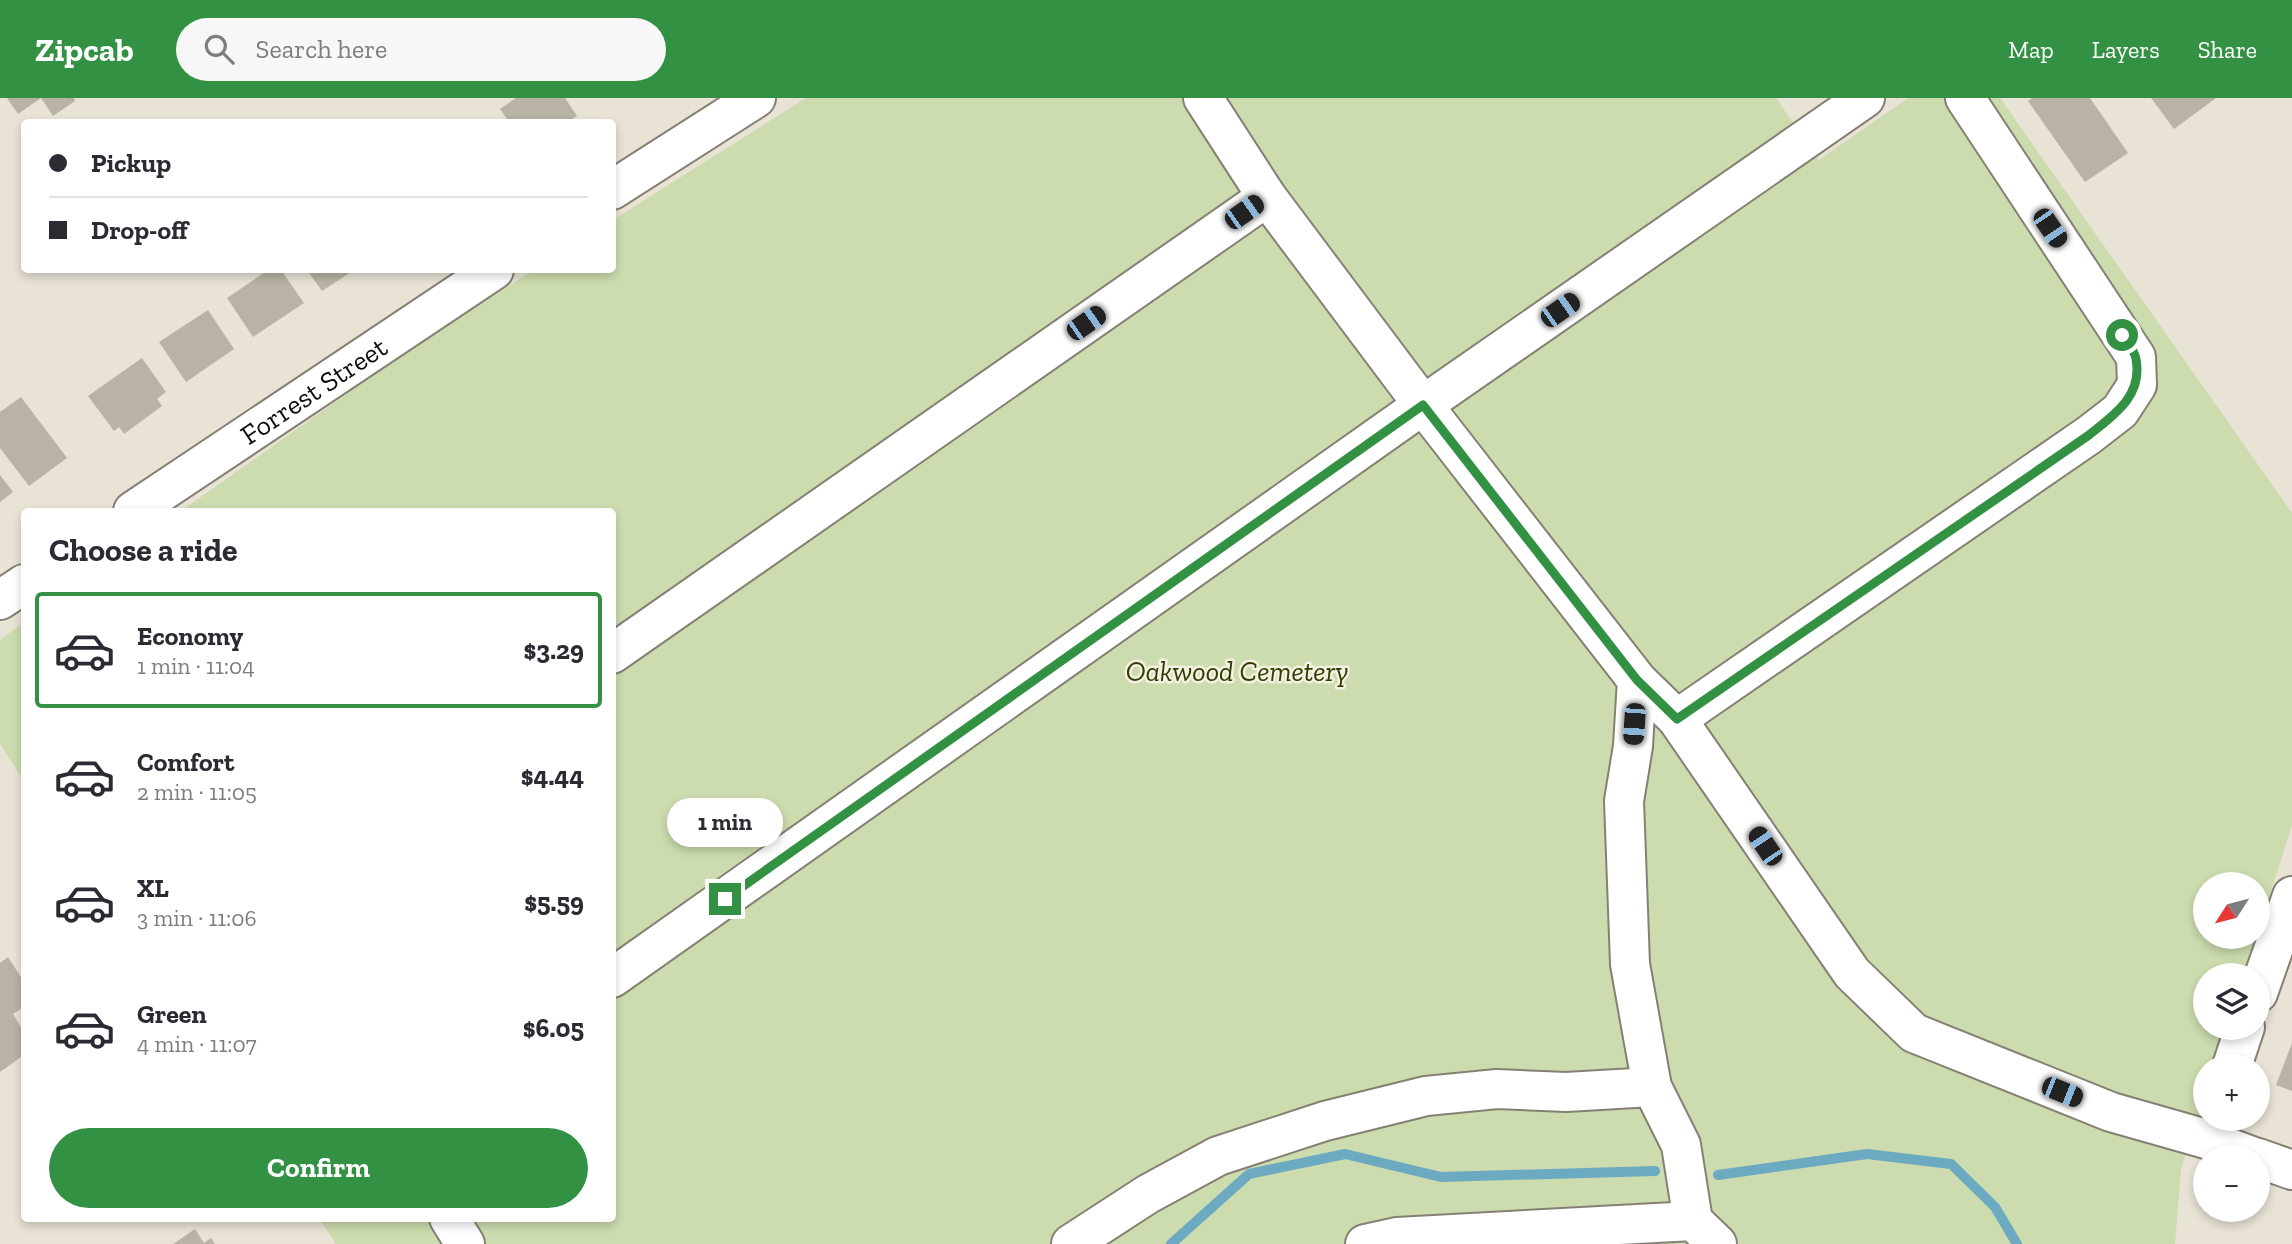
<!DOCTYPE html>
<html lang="en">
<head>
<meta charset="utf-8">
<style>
  :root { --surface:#fff; --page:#f7f7f7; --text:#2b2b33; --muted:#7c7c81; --line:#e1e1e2; --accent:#339143 }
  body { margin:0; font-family:"Zilla Slab",serif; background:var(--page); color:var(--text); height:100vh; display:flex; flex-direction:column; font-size:26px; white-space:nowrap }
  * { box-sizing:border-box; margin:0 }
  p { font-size:23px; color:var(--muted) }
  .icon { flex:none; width:38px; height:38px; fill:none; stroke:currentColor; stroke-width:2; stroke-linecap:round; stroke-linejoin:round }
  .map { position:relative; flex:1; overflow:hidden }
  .drawer { position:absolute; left:21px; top:410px; width:595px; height:714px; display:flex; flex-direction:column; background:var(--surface); border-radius:7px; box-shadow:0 4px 10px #0003 }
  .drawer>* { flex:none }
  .top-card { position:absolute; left:21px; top:21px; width:595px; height:154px; border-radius:7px; box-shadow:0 4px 10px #0003; display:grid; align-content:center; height:154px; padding:0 28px; background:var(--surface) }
  .needle { width:46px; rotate:234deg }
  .buttons { position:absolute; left:2193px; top:774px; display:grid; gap:14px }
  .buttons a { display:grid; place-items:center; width:77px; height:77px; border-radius:50%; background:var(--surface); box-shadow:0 4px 10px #0003; font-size:35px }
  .end { position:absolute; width:32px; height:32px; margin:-16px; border:9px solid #339143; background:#fff; box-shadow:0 0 0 4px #fff }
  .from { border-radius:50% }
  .bubble { position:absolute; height:49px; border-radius:24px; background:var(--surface); box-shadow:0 4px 10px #0003; font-size:23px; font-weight:700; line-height:49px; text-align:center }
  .car { position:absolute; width:21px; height:42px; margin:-21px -10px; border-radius:9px; box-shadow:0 0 5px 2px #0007; background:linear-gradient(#222 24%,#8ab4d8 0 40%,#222 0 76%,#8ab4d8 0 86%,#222 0) }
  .top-card b { display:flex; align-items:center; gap:24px; height:66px; font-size:26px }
  .top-card b+b { border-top:2px solid var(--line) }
  .top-card i { width:18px; height:18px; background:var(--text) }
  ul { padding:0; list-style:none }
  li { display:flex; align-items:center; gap:21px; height:116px; margin:0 14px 10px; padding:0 14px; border:4px solid transparent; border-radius:7px }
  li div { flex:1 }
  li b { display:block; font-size:26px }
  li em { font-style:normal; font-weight:700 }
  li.active { border-color:var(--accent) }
  li>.icon { width:63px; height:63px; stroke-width:1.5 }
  h2 { padding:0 28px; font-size:32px; line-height:84px }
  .cta { display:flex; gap:14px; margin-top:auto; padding:14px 28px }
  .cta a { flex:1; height:80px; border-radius:42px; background:var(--accent); color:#fff; font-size:28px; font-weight:700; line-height:80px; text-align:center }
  header { display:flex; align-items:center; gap:42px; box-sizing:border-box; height:98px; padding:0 35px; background:var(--accent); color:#fff }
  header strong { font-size:33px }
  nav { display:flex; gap:38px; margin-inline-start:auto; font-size:24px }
  .search { width:490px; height:63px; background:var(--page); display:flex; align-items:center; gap:18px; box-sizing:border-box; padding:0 24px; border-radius:38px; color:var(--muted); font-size:26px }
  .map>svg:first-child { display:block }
</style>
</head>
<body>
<header>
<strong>Zipcab</strong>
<div class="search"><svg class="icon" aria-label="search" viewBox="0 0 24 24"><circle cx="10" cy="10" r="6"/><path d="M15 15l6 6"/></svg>Search here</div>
<nav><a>Map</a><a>Layers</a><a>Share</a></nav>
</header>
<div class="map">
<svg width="2292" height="1146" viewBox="0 0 2292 1146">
  <rect width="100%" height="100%" fill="#e8e3d5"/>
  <g fill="#ccdcae">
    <polygon points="806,0 1776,0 1819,62 1908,0 2000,0 2292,415 2292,727 2258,834 2258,786 2205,786 2205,838 2256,838 2244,877 2205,877 2205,929 2227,929 2215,968 2205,968 2205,997 2181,1071 2175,1146 336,1146 319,1120 612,1120 612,413 181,413 423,242 534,172 612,172 613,122"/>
    <polygon points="24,524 24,683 0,646 0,542"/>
  </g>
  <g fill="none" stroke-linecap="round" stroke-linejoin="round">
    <g stroke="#6baac1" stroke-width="10">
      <polyline points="1718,1077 1867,1056 1951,1066 1995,1109 2017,1146"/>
      <polyline points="1171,1146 1249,1076 1345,1056 1441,1079 1655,1073"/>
    </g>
  </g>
  <g fill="#b9b3a6">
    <polygon points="7,0 74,0 75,3 53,18 41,0 18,16"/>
    <polygon points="516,0 565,0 577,18 568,24 509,24 500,11"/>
    <polygon points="2032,0 2090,0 2128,55 2085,84 2028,3"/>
    <polygon points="2151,0 2216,0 2174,31"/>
    <polygon points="268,172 281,172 304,205 253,239 227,200"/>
    <polygon points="307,172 354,172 322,193"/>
    <polygon points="208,212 234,251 186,284 159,244"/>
    <polygon points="142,260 166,294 157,301 162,308 124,336 119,329 114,333 88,298"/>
    <polygon points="21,299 67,360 29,388 0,350 0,314"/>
    <polygon points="0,377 13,394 0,404"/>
    <polygon points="8,859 24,884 24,909 13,916 24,934 24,957 0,974 0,865"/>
    <polygon points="2292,945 2292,993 2276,987"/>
    <polygon points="195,1131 204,1145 211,1140 215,1146 173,1146"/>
  </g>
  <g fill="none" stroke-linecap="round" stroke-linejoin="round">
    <g stroke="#858073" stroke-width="42">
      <g id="minor">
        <polyline points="1203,0 1267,99 1423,307 1637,582 1677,621 1852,875 1914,935 2111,1014 2206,1041 2254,1059"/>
        <polyline points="612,92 756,0"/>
        <path id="s1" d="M133,413L494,172"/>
        <polyline points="0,502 24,486"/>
        <polyline points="612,556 1267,99"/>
        <polyline points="1637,582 1633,648 1624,703 1630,866 1652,989 1681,1047 1693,1123"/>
        <polyline points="1677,621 2089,337 2120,313 2137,287 2136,259 1965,0"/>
        <polyline points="612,880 1423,307 1865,0"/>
        <polyline points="2258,895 2292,798"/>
        <polyline points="2232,968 2245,929"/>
        <polyline points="2258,1060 2292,1072"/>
        <polyline points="449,1120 465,1146"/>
        <polyline points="1071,1146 1148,1096 1218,1058 1325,1023 1426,998 1497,991 1566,994 1652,989"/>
        <polyline points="1365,1146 1397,1139 1693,1123 1717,1146"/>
      </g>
    </g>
    <use href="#minor" stroke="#fff" stroke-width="38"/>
  </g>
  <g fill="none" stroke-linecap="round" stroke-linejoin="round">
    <path stroke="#339143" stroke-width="9" d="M725,801L1423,307L1637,582L1677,621L2089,337C2114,317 2143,298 2136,261C2135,253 2127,244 2122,237"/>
  </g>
  <g text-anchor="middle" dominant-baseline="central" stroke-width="5" stroke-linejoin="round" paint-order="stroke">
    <g font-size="28" fill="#0e0c08" stroke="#f6f0e2">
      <text stroke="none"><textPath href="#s1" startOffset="217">Forrest Street</textPath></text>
    </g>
    <g font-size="28" font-style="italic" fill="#2e3d00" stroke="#f6f0e2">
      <text x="1237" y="573">Oakwood Cemetery</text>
    </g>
  </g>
</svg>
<div class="buttons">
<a><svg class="needle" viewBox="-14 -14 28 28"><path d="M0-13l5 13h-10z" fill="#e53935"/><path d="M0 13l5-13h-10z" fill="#7c7c81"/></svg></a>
<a><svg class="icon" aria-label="layers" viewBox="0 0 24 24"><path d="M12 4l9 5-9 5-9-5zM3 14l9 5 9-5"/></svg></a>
<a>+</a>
<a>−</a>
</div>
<i class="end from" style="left:2122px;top:237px"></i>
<i class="end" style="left:725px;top:801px"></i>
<div class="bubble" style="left:667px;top:700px;width:116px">1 min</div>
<i class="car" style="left:1244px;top:114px;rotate:55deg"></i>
<i class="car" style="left:2050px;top:130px;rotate:146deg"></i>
<i class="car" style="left:1560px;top:212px;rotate:55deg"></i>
<i class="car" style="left:1086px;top:225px;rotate:55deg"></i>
<i class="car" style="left:1634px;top:626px;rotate:184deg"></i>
<i class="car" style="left:1765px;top:748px;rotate:326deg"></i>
<i class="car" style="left:2062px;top:994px;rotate:112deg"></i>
<div class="top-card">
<b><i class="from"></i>Pickup</b>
<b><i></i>Drop-off</b>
</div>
<section class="drawer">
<h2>Choose a ride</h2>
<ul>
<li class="active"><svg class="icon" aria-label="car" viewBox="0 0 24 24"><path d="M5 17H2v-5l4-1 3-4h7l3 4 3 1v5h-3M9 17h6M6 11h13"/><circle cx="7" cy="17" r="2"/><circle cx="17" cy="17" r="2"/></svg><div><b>Economy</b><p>1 min · 11:04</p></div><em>$3.29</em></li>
<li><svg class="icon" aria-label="car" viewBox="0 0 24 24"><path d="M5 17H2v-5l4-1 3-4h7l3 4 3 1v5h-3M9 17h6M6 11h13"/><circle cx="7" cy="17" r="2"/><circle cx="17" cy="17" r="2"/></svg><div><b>Comfort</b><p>2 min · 11:05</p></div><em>$4.44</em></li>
<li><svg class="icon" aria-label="car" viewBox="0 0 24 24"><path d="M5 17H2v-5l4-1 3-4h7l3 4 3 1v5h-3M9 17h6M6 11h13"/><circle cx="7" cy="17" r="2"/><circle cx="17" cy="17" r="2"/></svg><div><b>XL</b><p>3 min · 11:06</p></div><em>$5.59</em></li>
<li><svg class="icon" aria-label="car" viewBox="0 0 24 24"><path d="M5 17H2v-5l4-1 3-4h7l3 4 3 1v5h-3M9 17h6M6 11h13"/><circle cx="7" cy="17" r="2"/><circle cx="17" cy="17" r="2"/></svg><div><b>Green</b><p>4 min · 11:07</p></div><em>$6.05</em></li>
</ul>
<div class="cta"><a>Confirm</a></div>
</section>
</div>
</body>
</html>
